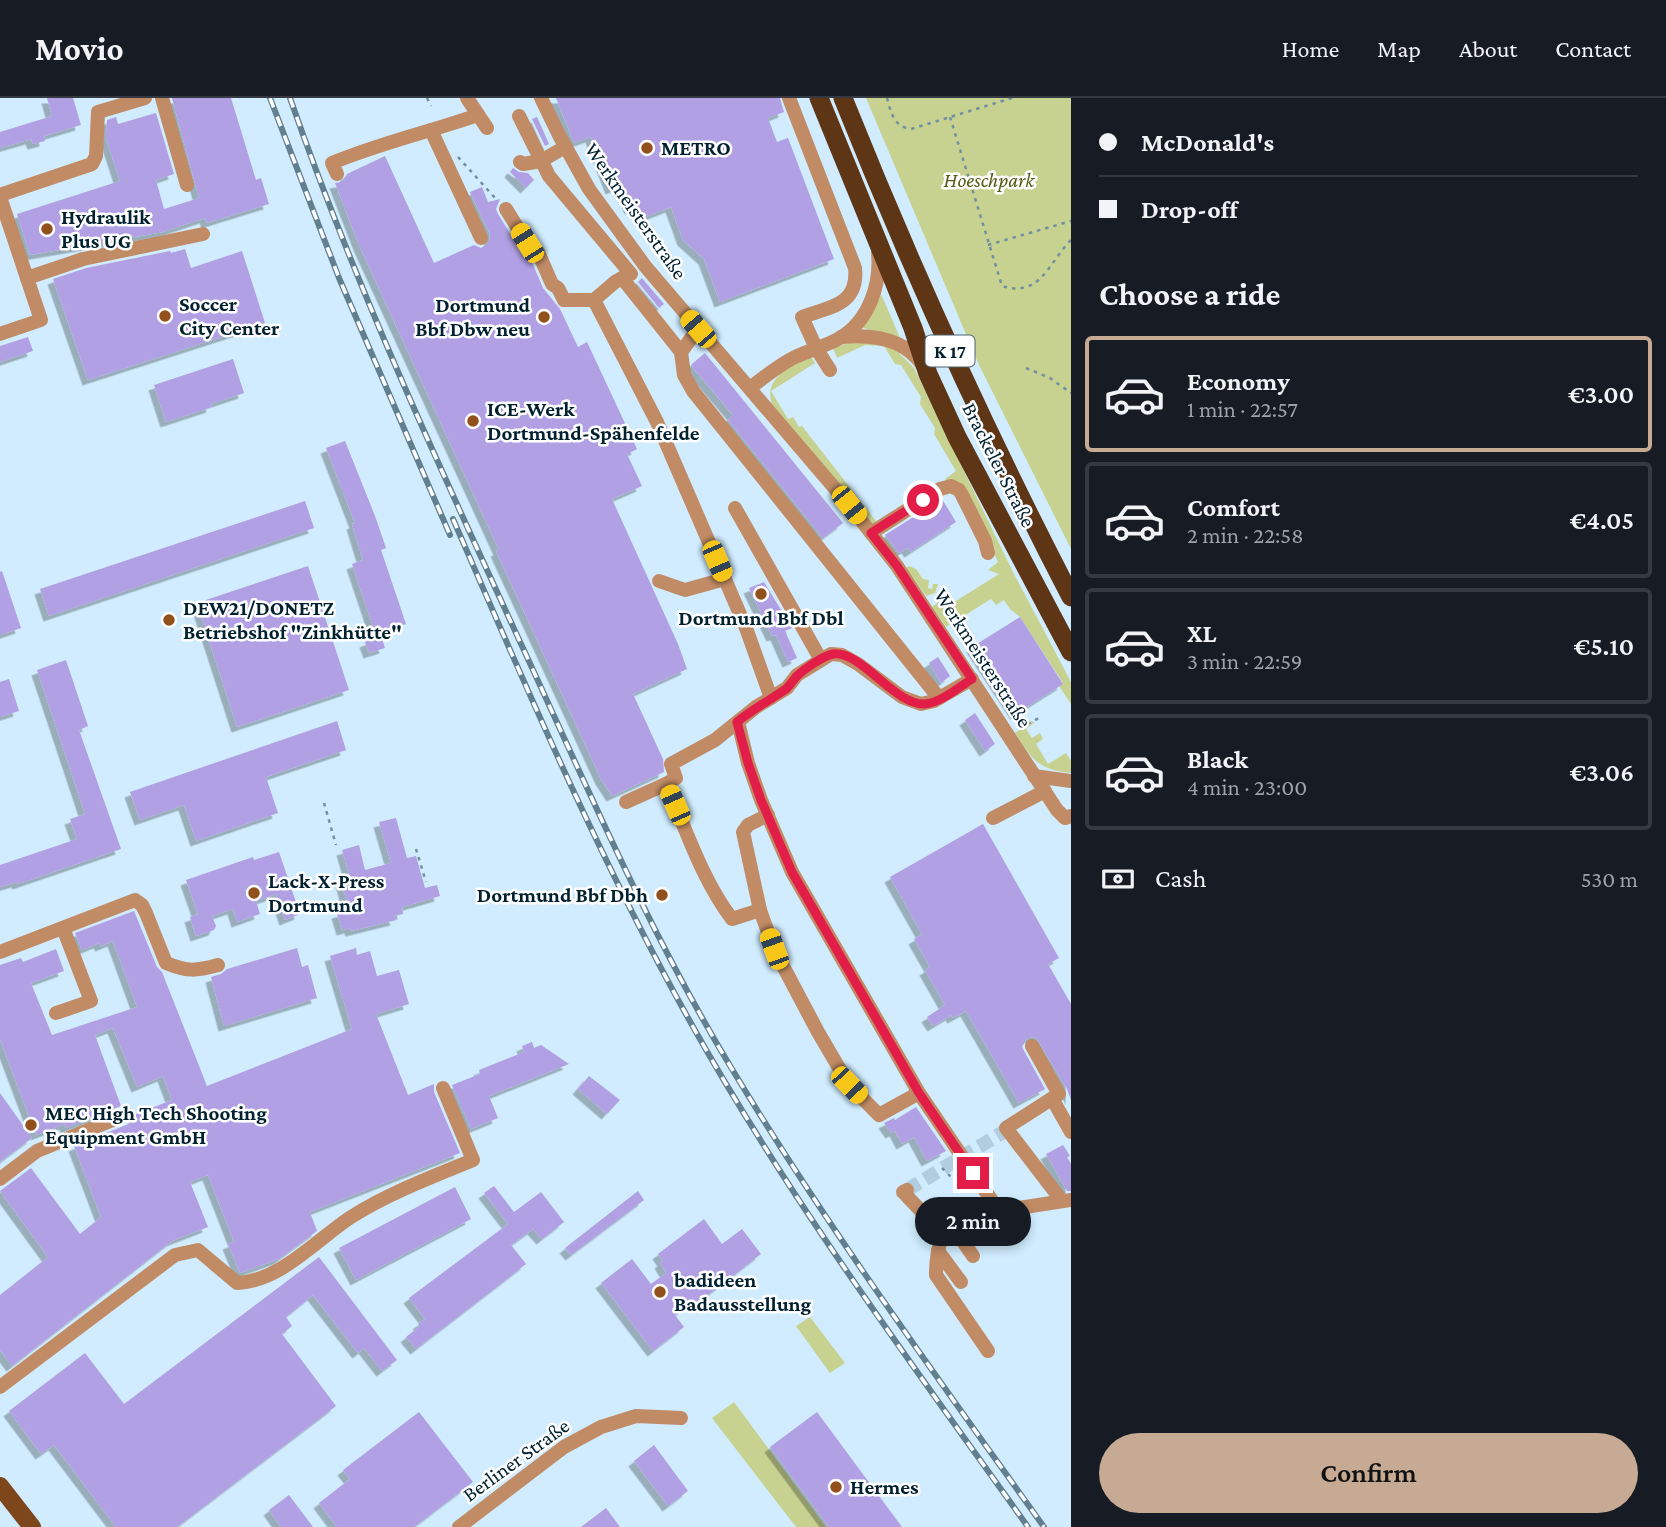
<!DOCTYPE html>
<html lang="en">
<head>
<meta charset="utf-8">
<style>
  :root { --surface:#171b24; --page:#242831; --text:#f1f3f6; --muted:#9ea1a6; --line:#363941; --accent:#c6aa94 }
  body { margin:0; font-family:"Crimson Pro",serif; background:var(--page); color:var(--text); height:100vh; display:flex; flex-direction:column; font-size:26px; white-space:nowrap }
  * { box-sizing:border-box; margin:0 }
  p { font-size:23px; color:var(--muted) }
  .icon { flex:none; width:38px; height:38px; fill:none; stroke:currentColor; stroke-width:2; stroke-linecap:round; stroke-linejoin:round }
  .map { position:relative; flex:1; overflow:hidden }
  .drawer { display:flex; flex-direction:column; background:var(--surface); width:595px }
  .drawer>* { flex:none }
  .top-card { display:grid; align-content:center; height:154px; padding:0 28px; background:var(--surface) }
  .end { position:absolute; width:32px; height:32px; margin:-16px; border:9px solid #e11d48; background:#fff; box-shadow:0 0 0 4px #fff }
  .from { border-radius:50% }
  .bubble { position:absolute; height:49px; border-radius:24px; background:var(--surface); box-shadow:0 4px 10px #0003; font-size:23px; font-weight:600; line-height:49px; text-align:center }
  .car { position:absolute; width:21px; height:42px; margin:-21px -10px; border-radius:9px; box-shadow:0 0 5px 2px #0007; background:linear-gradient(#f5c518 24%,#345 0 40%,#f5c518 0 76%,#345 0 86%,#f5c518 0) }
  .top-card b { display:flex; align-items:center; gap:24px; height:66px; font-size:26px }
  .top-card b+b { border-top:2px solid var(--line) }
  .top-card i { width:18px; height:18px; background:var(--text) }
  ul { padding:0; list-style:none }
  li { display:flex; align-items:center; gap:21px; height:116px; margin:0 14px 10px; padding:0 14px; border:4px solid var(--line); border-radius:7px }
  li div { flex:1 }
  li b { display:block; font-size:26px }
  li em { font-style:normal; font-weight:600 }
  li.on { border-color:var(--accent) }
  li>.icon { width:63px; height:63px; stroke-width:1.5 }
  h2 { padding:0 28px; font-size:32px; line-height:84px }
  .pay { display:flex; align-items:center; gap:18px; height:77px; padding:0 28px; font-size:26px }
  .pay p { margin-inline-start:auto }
  .action { display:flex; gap:14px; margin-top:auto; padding:14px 28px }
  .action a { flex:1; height:80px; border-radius:42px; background:var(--accent); color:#111; font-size:28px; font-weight:600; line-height:80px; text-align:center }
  header { display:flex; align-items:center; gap:42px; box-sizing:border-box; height:98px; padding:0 35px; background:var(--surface); border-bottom:2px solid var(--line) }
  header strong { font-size:33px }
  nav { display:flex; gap:38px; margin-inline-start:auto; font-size:24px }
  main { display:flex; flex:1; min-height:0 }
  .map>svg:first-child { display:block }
</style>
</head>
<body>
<header>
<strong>Movio</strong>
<nav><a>Home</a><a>Map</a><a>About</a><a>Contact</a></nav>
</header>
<main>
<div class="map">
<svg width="1071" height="1429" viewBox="0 0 1071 1429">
  <defs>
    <filter id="shadow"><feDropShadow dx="-5.5" dy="5.5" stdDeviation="0" flood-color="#0004"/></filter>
  </defs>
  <rect width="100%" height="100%" fill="#d0ecfe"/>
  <g fill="#c7d291">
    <polygon points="866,0 1071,0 1071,451 979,267"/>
    <polygon points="881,197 882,198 900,240 863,230"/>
    <polygon points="872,243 897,253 914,270 1013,474 1071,584 1071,606 1059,588 1063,585 1020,519 1010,511 1004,502 996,507 991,501 946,529 932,509 940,503 951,506 999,476 988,472 998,464 965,394 945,381 956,373 934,336 935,330 920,306 921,299 901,267 895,266 884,248 865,247 837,260 833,250 852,244"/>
    <path d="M811,259L815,265L771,293L788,321L793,319L799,329L802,328L876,423L873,426L772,306C763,280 790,268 811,259Z"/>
    <polygon points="909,468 916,471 923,481 929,482 928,490 932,491 933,486 938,486 935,495 926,498 906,470"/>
    <path d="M1032,623L1034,625L1026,631L1032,640L1040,635L1043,641L1036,646L1048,666L1066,655L1071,663V675C1037,671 1033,662 1015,635Z"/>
    <polygon points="810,1219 845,1265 830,1275 796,1228"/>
    <polygon points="734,1304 826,1429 796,1429 712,1320"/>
  </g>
  <g fill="#b1a0e3" filter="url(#shadow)">
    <polygon points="47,0 73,0 81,27 44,38 45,43 33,46 31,41 0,50 0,34 52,18"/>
    <polygon points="172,0 231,0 256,82 261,80 269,106 207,125 205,120 163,134 30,157 17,116 120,83 106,40 107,22 116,19 118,26 156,15 174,76 156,82 164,111 199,100"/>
    <polygon points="556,0 780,0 784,14 768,20 777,44 788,40 834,161 720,204 704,161 683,142 671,109 643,120 639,108 630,111 621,87 611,91 591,39 574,45"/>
    <polygon points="537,19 549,46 545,48 532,21"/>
    <polygon points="385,58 434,165 474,147 481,150 489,145 490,136 470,94 482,89 488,104 500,101 496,111 498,116 519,150 528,163 531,162 543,190 560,211 578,249 587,244 637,351 627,356 642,388 612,401 678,546 687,571 633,596 663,661 664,674 612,698 601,681 496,453 499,452 359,147 335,85 342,84 347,76"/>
    <polygon points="513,70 519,74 528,75 534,82 526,90 510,74"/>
    <polygon points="185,151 191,170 242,153 265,225 88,282 53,181 86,170 170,153 171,155"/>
    <polygon points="642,180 664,206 659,210 638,184"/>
    <polygon points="28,239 33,253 0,264 0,248"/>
    <polygon points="705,255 843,425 823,440 728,322 733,317 693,270 692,266"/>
    <polygon points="233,261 244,295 211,306 212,309 166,324 154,287"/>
    <polygon points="345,343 375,418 386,450 381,452 406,526 376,537 352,466 363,462 352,426 355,425 326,350"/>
    <polygon points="942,401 956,424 910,454 907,450 899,455 885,437"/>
    <polygon points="305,403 314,430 49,518 40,491"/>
    <polygon points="308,468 349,592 237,629 197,505"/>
    <polygon points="2,473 21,530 0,537 0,474"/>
    <polygon points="764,484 792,530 785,533 797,560 788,564 776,537 772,538 749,490"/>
    <polygon points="1020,519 1063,586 1016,616 972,549"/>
    <polygon points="381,538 385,550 369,555 365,544"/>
    <polygon points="938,559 950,578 941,585 929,565"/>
    <polygon points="66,562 88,628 79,632 121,751 18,786 17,784 0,789 0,767 77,741 70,721 85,716 37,572"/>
    <polygon points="9,581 19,613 0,619 0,584"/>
    <polygon points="975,615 995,646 985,653 965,622"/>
    <polygon points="337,623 346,652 266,679 278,715 196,743 184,707 140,722 130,694"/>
    <polygon points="396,720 407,760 416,758 425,790 437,787 440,798 402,809 403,816 394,818 396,822 351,833 350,830 342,832 337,815 349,812 340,779 349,776 342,752 359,747 365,772 391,765 379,724"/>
    <polygon points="983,726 1059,860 1048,866 1071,906 1071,1002 1067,991 1036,939 1027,940 1022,949 1045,991 1019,1005 966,913 953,920 951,917 933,928 927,919 945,907 925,872 930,869 914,841 922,836 890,779"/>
    <polygon points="279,754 300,816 285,822 276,796 256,803 260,816 237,824 233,811 212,818 216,828 214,832 196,838 190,819 198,816 186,782 253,759 254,762"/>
    <polygon points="134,813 157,869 162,874 207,988 352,931 330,858 356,850 357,857 370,853 377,878 399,872 409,906 376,916 408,997 434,986 434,994 460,1055 310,1114 317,1133 279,1161 240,1175 228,1146 234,1144 208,1077 190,1084 208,1129 172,1143 12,1268 0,1252 0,1197 48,1159 0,1093 31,1070 80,1136 101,1119 74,1048 131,1025 136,1016 172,1002 163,978 137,989 113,930 95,937 121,1008 66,1030 65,1026 36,1037 0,941 0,867 21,860 23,864 56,851 64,873 31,885 52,937 137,909 113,843 101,848 99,845 82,852 75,835"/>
    <polygon points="297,850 302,869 308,867 317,900 224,928 211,879 221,876 227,871"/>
    <polygon points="532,944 534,950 541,947 569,966 489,998 498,1020 471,1031 452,987 480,976 479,972 524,954 522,948"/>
    <polygon points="589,978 620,1002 607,1016 578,991"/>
    <polygon points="0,995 32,1040 0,1064"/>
    <polygon points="916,1009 946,1053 927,1063 914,1039 902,1046 895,1033 891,1035 884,1025 894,1020 895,1022"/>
    <polygon points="1063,1047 1070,1058 1067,1059 1071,1066 1071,1093 1067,1093 1046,1056"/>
    <polygon points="494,1088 514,1114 541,1094 564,1124 542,1141 533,1131 511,1147 526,1166 416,1251 406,1239 420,1228 418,1226 425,1221 409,1200 508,1126 484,1095"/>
    <polygon points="455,1089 471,1121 356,1182 339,1150"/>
    <polygon points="638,1093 644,1102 571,1157 565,1150"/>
    <polygon points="704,1121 722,1146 742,1131 761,1156 696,1206 693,1203 675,1217 684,1229 653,1253 601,1185 632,1161 651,1186 666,1175 660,1165 663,1163 658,1156"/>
    <polygon points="319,1159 397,1262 382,1273 364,1250 358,1255 313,1197 286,1219 292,1228 282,1236 336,1308 177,1429 116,1429 54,1347 41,1356 9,1313 85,1255 124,1306"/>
    <polygon points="419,1314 473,1384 414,1429 337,1429 319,1405 350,1381 343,1372"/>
    <polygon points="817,1314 902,1429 829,1429 770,1349"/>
    <polygon points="654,1347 688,1393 668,1408 634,1363"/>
    <polygon points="289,1397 313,1429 281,1429 269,1412"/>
    <polygon points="606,1410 620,1429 581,1429"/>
  </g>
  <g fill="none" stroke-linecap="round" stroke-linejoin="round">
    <polyline stroke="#b1cddf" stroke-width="14" stroke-dasharray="14 7" stroke-linecap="butt" points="907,1092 1015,1027"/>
    <g stroke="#7390a1" stroke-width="2.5" stroke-dasharray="3.5 5" stroke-linecap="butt">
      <polyline points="427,0 431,8"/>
      <path d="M887,0C891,15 894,29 911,31L1012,0"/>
      <path d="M950,19L1002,188C1041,200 1048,165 1071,142"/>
      <polyline points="458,59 496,101"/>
      <polyline points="988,147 1071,123"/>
      <polyline points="1026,270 1050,280 1071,295"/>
      <polyline points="1020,630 1039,620"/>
      <polyline points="324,705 336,747"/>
      <polyline points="416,751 426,784"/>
      <polyline points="942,1070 951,1079"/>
    </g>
    <g stroke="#c08b65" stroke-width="14">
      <polyline points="162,0 187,87"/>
      <polyline points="467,0 487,30"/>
      <polyline points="541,0 559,37 589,91 645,168 849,407 897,468 1057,712 1065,720 1071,718"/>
      <path d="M789,0L855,170C859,207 830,209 802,219L816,250L830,272"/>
      <polyline points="519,18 549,78 631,176"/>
      <polyline points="431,32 481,140"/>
      <polyline points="520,64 523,66 541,63 565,49"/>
      <path d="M337,76L332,65C380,45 429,34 478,17"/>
      <polyline points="0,97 92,66 96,58 98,14 145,0"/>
      <polyline points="0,99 41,222 0,236"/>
      <polyline points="506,111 527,145 538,154 552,186 558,190 564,202 594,202 657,324 746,530 771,600"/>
      <polyline points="27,180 83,161 203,136"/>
      <polyline points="622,180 681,254 684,277 693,293 939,600"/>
      <polyline points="594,202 615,184 628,177"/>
      <path d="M841,239C872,236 905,240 923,268"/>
      <polyline points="681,254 698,231"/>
      <path d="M750,290C764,279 779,267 795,259C810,252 826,248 840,240C869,223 881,186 878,155"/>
      <polyline points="735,410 821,562"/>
      <polyline points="871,435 940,391 951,388 959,392 962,397 985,443 988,455"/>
      <polyline points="659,483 685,492 725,481"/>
      <polyline points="738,624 748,665 761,702 792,774 919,995 999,1113 1071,1102"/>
      <polyline points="1034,678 1071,683"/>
      <polyline points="626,704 666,686"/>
      <polyline points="768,717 748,727 743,734 760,812 774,851 818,934 849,987 879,1017 919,995"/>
      <polyline points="993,720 1045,693"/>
      <path d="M760,812L732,821C702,782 686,731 666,686L676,680L671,666L715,642L756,609L787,590L797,577L831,556L842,557L858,566L902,599L921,606L934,603L972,581"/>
      <path d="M0,854L135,802L142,807L146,815L166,865C188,874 196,873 218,867"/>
      <polyline points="56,915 91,903 63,830"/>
      <polyline points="1032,948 1059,996 1006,1030 1062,1103"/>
      <polyline points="1054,1004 1071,1034"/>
      <polyline points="0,1081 37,1053 127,1016"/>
      <polyline points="907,1092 903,1094 942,1135"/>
      <polyline points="951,1126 973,1158"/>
      <polyline points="938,1153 961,1184"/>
      <path d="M988,1253L936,1177C936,1153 941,1120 971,1115C980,1113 990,1114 999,1113"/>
      <path d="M0,1289L175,1157L198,1152L237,1185C281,1183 316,1142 351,1119C389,1095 432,1079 473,1062L443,990"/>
      <polyline points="459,1429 564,1349 601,1329 636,1318 681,1320"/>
    </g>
    <polyline stroke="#7e471b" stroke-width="18" points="0,1388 32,1429"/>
    <g stroke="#5e3515" stroke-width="19">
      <polyline points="819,0 913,230 928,276 957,339 1071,554"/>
      <path d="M843,0C911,170 987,337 1071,499"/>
    </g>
    <g stroke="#627f90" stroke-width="6">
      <g id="rail">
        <polyline points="270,0 339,180 450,437"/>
        <path d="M290,0C355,187 439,368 522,548C588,691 650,836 732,971C827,1129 937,1279 1044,1429"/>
        <path d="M453,421C526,589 598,758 687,918C786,1097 909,1262 1028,1429"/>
      </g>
    </g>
    <use href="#rail" stroke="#fff" stroke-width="3.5" stroke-dasharray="10" stroke-linecap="butt"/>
  </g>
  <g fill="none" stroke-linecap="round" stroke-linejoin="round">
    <path stroke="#e11d48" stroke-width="9" d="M923,402L871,435L897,468L972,581C959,589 940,605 925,606C895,608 861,552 833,556C823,558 804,571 796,579C793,583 790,587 786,591C770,602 753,611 737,624L748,665L761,702L792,774L919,995L973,1075"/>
  </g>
  <g fill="#92511c" stroke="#fff" stroke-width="2.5">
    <circle cx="647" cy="50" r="7"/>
    <circle cx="47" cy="131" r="7"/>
    <circle cx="165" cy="218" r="7"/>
    <circle cx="544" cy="219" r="7"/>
    <circle cx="473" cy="323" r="7"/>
    <circle cx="761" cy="496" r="7"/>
    <circle cx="169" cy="522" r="7"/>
    <circle cx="254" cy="795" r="7"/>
    <circle cx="662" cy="797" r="7"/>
    <circle cx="31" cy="1027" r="7"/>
    <circle cx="660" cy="1194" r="7"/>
    <circle cx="836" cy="1389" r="7"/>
  </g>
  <g text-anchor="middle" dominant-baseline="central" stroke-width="5" stroke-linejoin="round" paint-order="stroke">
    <rect fill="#fff" stroke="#4d636e" stroke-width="2" x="925.5" y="237.5" width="49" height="31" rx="5"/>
    <g font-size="19" font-weight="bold" fill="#012030">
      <text x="950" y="253">K 17</text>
    </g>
    <g font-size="21" font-weight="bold" fill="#012030" stroke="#fff" text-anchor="start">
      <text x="661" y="50">METRO</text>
      <text x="61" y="119">Hydraulik<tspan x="61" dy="24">Plus UG</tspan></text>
      <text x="179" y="206">Soccer<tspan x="179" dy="24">City Center</tspan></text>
      <text x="530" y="207" text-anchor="end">Dortmund<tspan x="530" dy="24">Bbf Dbw neu</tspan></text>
      <text x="487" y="311">ICE-Werk<tspan x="487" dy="24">Dortmund-Spähenfelde</tspan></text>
      <text x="183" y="510">DEW21/DONETZ<tspan x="183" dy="24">Betriebshof "Zinkhütte"</tspan></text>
      <text x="761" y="520" text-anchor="middle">Dortmund Bbf Dbl</text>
      <text x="268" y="783">Lack-X-Press<tspan x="268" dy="24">Dortmund</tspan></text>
      <text x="648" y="797" text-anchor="end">Dortmund Bbf Dbh</text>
      <text x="45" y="1015">MEC High Tech Shooting<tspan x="45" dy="24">Equipment GmbH</tspan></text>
      <text x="674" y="1182">badideen<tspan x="674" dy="24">Badausstellung</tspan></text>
      <text x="850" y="1389">Hermes</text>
    </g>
    <g font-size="21" font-style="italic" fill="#555d16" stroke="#fff">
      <text x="989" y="82">Hoeschpark</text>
    </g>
    <g font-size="21" fill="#012030" stroke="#fff">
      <text transform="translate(636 113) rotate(55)">Werkmeisterstraße</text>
      <text transform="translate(999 367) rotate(63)">Brackeler Straße</text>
      <text transform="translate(983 560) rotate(57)">Werkmeisterstraße</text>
      <text transform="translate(516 1362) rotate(-36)">Berliner Straße</text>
    </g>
  </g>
</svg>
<i class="end from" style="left:923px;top:402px"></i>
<i class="end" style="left:973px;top:1075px"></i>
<div class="bubble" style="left:915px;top:1099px;width:116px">2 min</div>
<i class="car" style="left:527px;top:145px;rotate:328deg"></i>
<i class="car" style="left:698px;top:231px;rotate:319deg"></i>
<i class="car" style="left:849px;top:407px;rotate:141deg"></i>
<i class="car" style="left:717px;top:463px;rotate:157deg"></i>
<i class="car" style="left:675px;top:707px;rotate:336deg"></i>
<i class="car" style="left:774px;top:851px;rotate:340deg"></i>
<i class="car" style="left:849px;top:987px;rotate:136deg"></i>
</div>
<section class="drawer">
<div class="top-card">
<b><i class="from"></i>McDonald's</b>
<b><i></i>Drop-off</b>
</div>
<h2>Choose a ride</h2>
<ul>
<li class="on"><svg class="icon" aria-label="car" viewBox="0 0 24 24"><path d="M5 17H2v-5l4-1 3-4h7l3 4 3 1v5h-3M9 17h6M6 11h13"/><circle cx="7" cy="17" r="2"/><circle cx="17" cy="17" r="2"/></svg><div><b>Economy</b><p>1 min · 22:57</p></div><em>€3.00</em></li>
<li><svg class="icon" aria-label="car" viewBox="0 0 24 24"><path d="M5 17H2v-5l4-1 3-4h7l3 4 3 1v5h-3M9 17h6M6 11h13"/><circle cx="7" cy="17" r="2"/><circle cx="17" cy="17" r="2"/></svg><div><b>Comfort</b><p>2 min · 22:58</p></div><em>€4.05</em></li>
<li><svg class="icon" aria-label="car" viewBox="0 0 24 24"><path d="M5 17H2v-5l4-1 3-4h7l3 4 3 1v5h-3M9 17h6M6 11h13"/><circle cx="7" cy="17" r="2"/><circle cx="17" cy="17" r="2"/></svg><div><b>XL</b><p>3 min · 22:59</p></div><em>€5.10</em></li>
<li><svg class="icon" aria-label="car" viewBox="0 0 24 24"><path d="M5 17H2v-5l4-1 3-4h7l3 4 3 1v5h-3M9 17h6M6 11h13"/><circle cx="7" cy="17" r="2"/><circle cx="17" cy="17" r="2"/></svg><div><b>Black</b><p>4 min · 23:00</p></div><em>€3.06</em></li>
</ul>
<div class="pay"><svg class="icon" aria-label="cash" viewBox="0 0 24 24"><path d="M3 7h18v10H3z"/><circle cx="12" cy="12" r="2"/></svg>Cash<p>530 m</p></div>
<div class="action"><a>Confirm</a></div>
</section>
</main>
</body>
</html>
